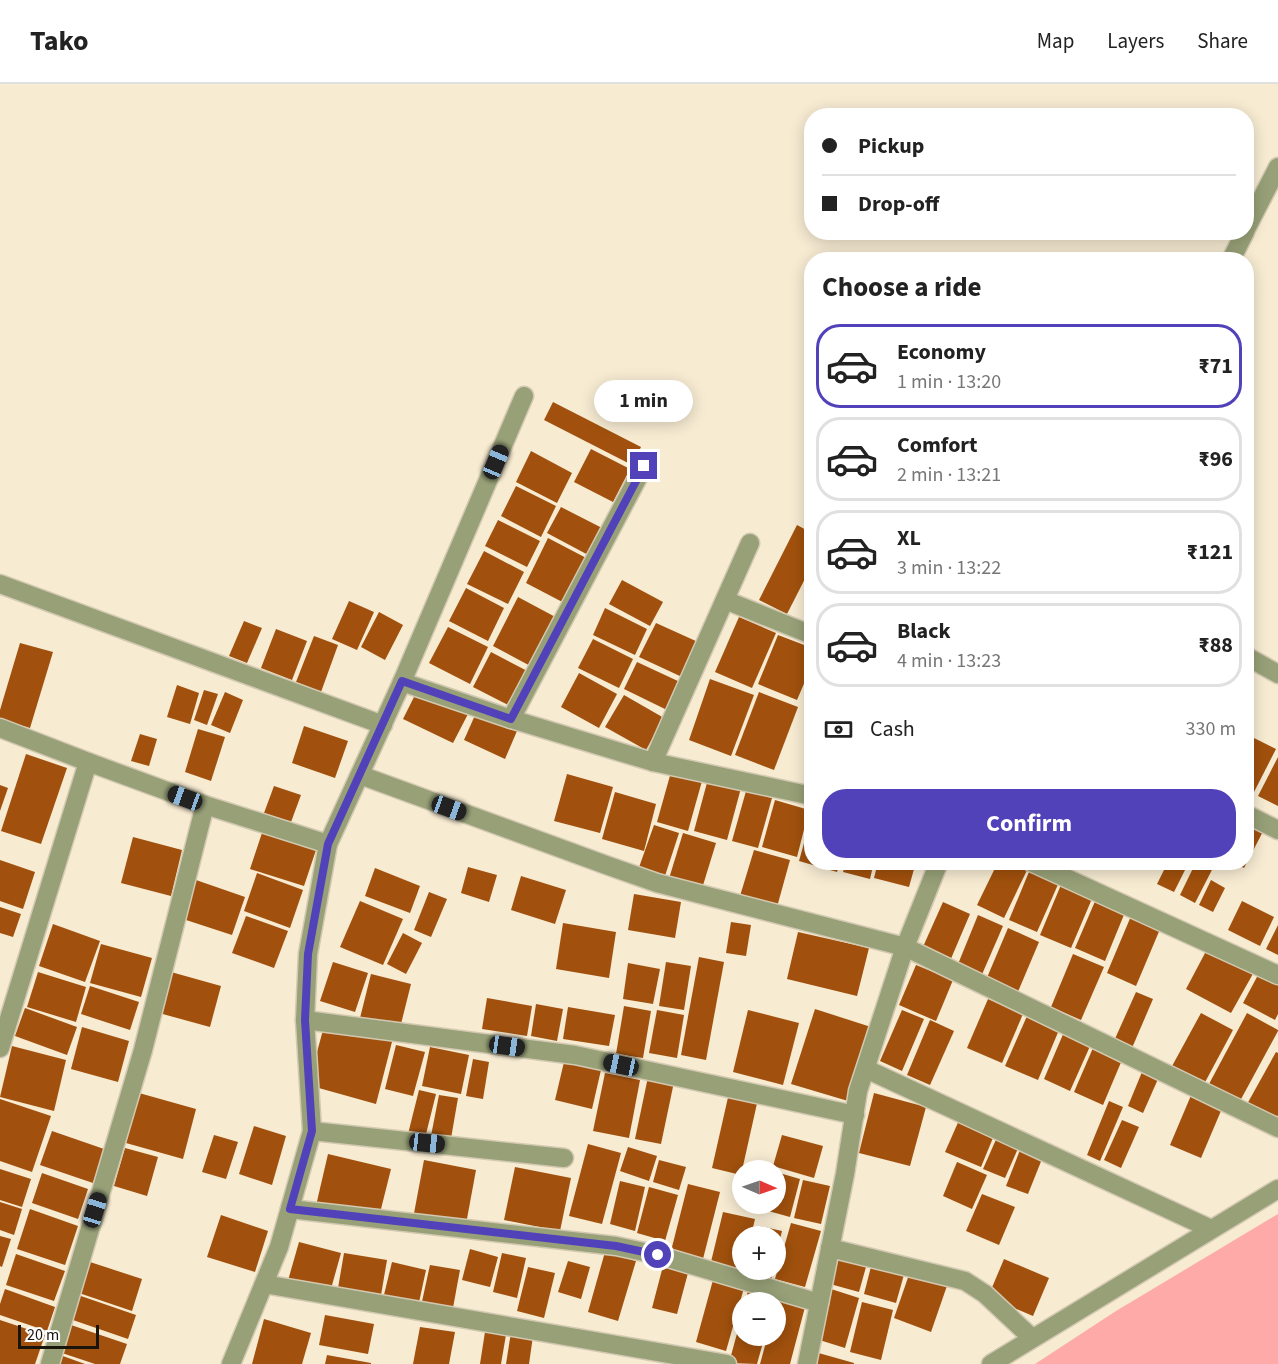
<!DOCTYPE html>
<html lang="en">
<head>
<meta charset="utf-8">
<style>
  :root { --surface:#fff; --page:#f2f2f2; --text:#222; --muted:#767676; --line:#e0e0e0; --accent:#5242ba }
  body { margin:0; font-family:"Source Sans 3",sans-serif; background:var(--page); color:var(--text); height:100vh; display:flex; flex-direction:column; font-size:22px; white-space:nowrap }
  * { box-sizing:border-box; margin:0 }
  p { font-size:20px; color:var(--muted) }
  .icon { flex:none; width:33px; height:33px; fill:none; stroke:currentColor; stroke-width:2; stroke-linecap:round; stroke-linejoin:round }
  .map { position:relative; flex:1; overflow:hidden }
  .panel { position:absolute; left:804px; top:168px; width:450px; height:618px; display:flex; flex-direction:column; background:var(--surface); border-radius:24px; box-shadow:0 3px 15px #0003 }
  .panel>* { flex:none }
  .hud { position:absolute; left:804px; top:24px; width:450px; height:132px; border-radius:24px; box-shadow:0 3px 15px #0003; display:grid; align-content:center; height:132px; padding:0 18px; background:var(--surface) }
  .needle { width:39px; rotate:92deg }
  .buttons { position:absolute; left:732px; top:1076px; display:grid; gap:12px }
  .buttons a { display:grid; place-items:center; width:54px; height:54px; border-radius:50%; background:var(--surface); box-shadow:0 3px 15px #0003; font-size:30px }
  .scale { position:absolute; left:18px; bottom:15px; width:81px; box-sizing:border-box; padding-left:6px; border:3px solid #19150c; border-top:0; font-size:16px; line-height:21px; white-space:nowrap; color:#19150c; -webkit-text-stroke:4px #fff; paint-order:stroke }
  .end { position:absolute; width:27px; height:27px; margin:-14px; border:8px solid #5242ba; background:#fff; box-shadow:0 0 0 3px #fff }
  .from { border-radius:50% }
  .bubble { position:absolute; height:42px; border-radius:21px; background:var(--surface); box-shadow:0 3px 15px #0003; font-size:20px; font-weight:700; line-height:42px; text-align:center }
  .car { position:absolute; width:18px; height:36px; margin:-18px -9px; border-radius:8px; box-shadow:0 0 4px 2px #0007; background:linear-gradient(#222 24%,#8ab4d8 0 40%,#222 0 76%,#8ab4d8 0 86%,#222 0) }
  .hud b { display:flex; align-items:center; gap:21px; height:57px; font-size:22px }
  .hud b+b { border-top:2px solid var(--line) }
  .hud i { width:15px; height:15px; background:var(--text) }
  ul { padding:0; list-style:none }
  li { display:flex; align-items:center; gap:18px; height:84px; margin:0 12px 9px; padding:0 6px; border:3px solid var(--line); border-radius:24px }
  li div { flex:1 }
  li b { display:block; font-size:22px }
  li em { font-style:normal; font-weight:700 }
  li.selected { border-color:var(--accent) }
  li>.icon { width:54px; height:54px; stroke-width:1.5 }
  h2 { padding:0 18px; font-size:27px; line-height:72px }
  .pay { display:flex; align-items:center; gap:15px; height:66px; padding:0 18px; font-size:22px }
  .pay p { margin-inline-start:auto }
  .action { display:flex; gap:12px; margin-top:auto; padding:12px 18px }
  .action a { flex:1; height:69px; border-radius:24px; background:var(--accent); color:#fff; font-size:24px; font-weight:700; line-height:69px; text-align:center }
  header { display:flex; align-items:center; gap:36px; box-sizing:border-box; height:84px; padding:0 30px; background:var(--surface); border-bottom:2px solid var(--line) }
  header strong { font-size:28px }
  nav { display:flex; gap:33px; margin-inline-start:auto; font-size:21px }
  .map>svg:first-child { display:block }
</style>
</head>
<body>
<header>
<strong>Tako</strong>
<nav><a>Map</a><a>Layers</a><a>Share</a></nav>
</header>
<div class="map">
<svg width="1278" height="1280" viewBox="0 0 1278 1280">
  <rect width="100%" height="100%" fill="#f7ebd2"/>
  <polygon fill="#fdaaa9" points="1278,1130 1278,1280 1035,1280 1116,1227"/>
  <g fill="#a1510d">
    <polygon points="553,318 641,363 632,381 544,336"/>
    <polygon points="591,365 630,385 613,418 574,398"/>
    <polygon points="531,367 572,389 557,419 516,398"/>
    <polygon points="516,402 556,422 541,453 501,432"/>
    <polygon points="561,423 606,446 592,473 547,449"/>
    <polygon points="498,436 540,457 527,483 485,462"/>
    <polygon points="797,441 812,449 812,481 787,530 759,516"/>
    <polygon points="548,454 592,477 570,522 526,499"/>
    <polygon points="484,467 524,488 508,520 467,500"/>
    <polygon points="622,496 663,518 650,542 609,520"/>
    <polygon points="466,504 504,524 488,557 449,537"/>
    <polygon points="518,513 561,536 536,585 493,562"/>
    <polygon points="349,517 374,528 357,566 332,555"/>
    <polygon points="605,524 647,545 635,571 593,551"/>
    <polygon points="379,528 403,541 385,576 361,563"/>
    <polygon points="739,533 776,549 752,604 715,588"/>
    <polygon points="244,537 262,544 247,579 229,572"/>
    <polygon points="656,539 698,558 682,593 639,573"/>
    <polygon points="448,543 488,563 470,600 429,579"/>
    <polygon points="276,545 307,557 292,596 261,584"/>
    <polygon points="778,551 812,564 812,581 797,616 758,600"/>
    <polygon points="314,552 338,561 321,608 296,598"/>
    <polygon points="593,555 633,575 619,604 578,584"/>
    <polygon points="20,559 53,568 30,644 0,635 0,626"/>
    <polygon points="491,568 535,591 518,626 473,603"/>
    <polygon points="637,578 680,598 667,626 624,605"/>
    <polygon points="579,589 617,610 599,644 561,623"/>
    <polygon points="710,595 754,611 731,672 689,656"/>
    <polygon points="177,601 199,609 190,640 167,633"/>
    <polygon points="418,605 468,630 453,659 403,635"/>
    <polygon points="204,606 218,610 207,641 194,636"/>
    <polygon points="225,608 243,616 230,649 211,641"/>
    <polygon points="759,608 798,623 774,686 735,671"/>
    <polygon points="624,611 664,634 646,666 605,643"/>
    <polygon points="476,629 517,647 505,675 464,656"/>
    <polygon points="304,642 348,657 335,694 292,679"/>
    <polygon points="198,645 225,653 211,697 185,688"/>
    <polygon points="140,650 157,655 149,682 131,677"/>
    <polygon points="1246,650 1276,665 1253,710 1246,707"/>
    <polygon points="26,670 67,684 41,760 1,747"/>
    <polygon points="1278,673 1278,722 1258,712"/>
    <polygon points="671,688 702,697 688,747 657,738"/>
    <polygon points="567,690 613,703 600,749 554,737"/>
    <polygon points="708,695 741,704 727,756 694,747"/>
    <polygon points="0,701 8,704 0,727"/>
    <polygon points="274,702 301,711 291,738 264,729"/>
    <polygon points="746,707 772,714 758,764 732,757"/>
    <polygon points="615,708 656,720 644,767 602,755"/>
    <polygon points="775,716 809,726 797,773 762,763"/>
    <polygon points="1246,733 1270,734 1244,784 1233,778 1246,778"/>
    <polygon points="811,734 812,778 840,778 837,788 799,777"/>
    <polygon points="654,741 679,749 663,798 637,789"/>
    <polygon points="262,749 316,766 304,802 250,785"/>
    <polygon points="683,749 716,759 700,811 667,801"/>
    <polygon points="133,753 182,766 171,812 121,799"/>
    <polygon points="754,766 790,776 777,823 740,812"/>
    <polygon points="0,776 35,788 23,825 0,817"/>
    <polygon points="846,778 874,778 870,795 843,788"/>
    <polygon points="878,778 916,778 909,803 874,794"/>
    <polygon points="998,778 1031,778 1004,834 977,821"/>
    <polygon points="1168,778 1189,778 1174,808 1157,800"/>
    <polygon points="1196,778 1216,778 1195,819 1180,811"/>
    <polygon points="468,783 497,791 489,818 461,809"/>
    <polygon points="1031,783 1060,796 1037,848 1009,836"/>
    <polygon points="375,784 420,802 410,829 365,812"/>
    <polygon points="257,789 303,806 290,844 244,827"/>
    <polygon points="521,792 566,806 555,840 511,826"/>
    <polygon points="196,796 245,813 232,851 183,835"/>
    <polygon points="1063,796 1094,810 1071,864 1040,851"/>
    <polygon points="1211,796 1225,804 1213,828 1199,821"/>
    <polygon points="429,808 447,815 431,853 414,846"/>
    <polygon points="1099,808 1128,821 1105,877 1075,864"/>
    <polygon points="634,810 681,818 675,854 628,846"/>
    <polygon points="360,817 403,835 383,881 340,863"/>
    <polygon points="1242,817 1274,833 1260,862 1228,846"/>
    <polygon points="943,818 970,830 950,877 922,865"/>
    <polygon points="0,823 21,830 13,853 0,849"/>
    <polygon points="1134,825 1163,838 1136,902 1107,889"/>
    <polygon points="978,831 1003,842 980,895 956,885"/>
    <polygon points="246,832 288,847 274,884 232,869"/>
    <polygon points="731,838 751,841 746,872 726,869"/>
    <polygon points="563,839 616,848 609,894 556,885"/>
    <polygon points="53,840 100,857 85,898 39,882"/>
    <polygon points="1278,841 1278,871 1266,865"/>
    <polygon points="1008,844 1039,858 1017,910 986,896"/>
    <polygon points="798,848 869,864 857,912 787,895"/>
    <polygon points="403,849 422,859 406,890 387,880"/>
    <polygon points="1213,854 1259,879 1231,929 1186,905"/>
    <polygon points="101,860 152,874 141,913 90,899"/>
    <polygon points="1073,870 1104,883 1081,936 1051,923"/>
    <polygon points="699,873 724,878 706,976 681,971"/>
    <polygon points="333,878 368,889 355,928 320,917"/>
    <polygon points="666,878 691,882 684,926 659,922"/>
    <polygon points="1265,878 1278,885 1278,930 1275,936 1243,919"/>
    <polygon points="628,879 660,885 653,920 623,915"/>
    <polygon points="916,881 953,896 936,937 899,921"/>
    <polygon points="38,888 86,903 76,938 27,923"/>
    <polygon points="171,888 221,902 210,943 159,929"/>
    <polygon points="371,890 411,900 400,944 360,934"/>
    <polygon points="90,902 139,918 130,946 81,930"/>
    <polygon points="1136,908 1153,915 1132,964 1114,957"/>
    <polygon points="487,914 532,922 527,952 482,945"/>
    <polygon points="988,915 1023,930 1002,979 967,964"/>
    <polygon points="536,920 563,925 557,957 531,952"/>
    <polygon points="624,922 651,927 643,974 616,970"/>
    <polygon points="568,923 615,931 609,962 563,955"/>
    <polygon points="25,924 77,943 67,971 15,952"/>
    <polygon points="815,925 871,943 848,1017 791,1000"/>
    <polygon points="657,926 684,931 677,974 649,969"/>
    <polygon points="748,926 799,939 783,1001 733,988"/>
    <polygon points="902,926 924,935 902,987 880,977"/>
    <polygon points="1201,929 1233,946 1203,1002 1171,984"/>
    <polygon points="1247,929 1278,946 1278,947 1240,1017 1209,1000"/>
    <polygon points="1027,932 1059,946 1038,996 1005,982"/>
    <polygon points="326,935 393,954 376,1020 308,1001"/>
    <polygon points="930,936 954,947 930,1001 907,991"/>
    <polygon points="82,943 129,957 118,998 71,985"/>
    <polygon points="1064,948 1091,960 1070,1007 1044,995"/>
    <polygon points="396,961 425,968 413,1012 385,1005"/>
    <polygon points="12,962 66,976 54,1027 0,1013"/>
    <polygon points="430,963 469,971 461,1010 422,1002"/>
    <polygon points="1093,964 1122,976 1103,1021 1074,1008"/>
    <polygon points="1276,968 1278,969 1278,1031 1275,1038 1246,1022"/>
    <polygon points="473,975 489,978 483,1015 466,1012"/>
    <polygon points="564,978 601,986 592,1025 555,1016"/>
    <polygon points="1142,988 1158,995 1143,1029 1128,1022"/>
    <polygon points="605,989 640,996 629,1054 593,1047"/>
    <polygon points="648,993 674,998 661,1060 635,1055"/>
    <polygon points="1195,1002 1226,1015 1201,1074 1170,1061"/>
    <polygon points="419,1006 436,1010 424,1058 407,1054"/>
    <polygon points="139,1009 196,1025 183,1075 126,1059"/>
    <polygon points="729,1009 758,1015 741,1091 712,1084"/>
    <polygon points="874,1009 926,1023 910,1082 859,1069"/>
    <polygon points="439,1011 458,1014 449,1066 429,1062"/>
    <polygon points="0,1015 51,1032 32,1088 0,1077"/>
    <polygon points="1109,1017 1123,1023 1100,1077 1087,1071"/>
    <polygon points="960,1034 995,1049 981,1083 945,1068"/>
    <polygon points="1122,1036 1139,1043 1121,1084 1104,1076"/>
    <polygon points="254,1042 286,1052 272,1101 239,1090"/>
    <polygon points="52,1047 104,1065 93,1099 40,1081"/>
    <polygon points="214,1051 238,1058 226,1095 202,1088"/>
    <polygon points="782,1051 823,1062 814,1094 773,1082"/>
    <polygon points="998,1051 1020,1060 1005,1094 983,1085"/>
    <polygon points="588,1060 621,1069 602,1140 569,1132"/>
    <polygon points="628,1063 657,1072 649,1097 620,1087"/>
    <polygon points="125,1064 158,1073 147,1112 114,1102"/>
    <polygon points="1020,1066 1042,1075 1028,1110 1006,1102"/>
    <polygon points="328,1070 391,1085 377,1141 315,1126"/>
    <polygon points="424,1076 476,1086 464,1151 412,1140"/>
    <polygon points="659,1076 686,1083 679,1106 653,1098"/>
    <polygon points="957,1078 987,1091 972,1125 943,1112"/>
    <polygon points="515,1083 571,1094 560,1147 504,1136"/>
    <polygon points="0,1085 31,1095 22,1123 0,1116"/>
    <polygon points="776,1088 800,1095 790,1133 761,1125 762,1119 776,1119"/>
    <polygon points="42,1089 88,1105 78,1135 32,1119"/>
    <polygon points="803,1096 830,1102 821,1140 794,1134"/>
    <polygon points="620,1097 645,1103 635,1147 610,1140"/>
    <polygon points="688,1100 720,1108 703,1175 671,1167"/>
    <polygon points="649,1103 678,1111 665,1157 637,1149"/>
    <polygon points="982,1110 1015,1123 999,1161 966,1147"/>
    <polygon points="0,1118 22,1125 14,1151 0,1146"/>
    <polygon points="30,1125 78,1142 65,1181 17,1165"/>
    <polygon points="723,1128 755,1135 751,1152 742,1152 743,1185 742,1190 710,1182"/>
    <polygon points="221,1131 268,1147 255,1188 207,1173"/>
    <polygon points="791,1139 821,1147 805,1203 775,1195"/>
    <polygon points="760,1142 782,1147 776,1171 776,1152 758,1152"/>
    <polygon points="0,1152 11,1155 2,1183 0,1182"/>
    <polygon points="842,1157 871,1165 859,1208 830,1200"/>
    <polygon points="299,1158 341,1169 329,1212 287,1200"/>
    <polygon points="470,1165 498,1173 490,1203 462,1196"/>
    <polygon points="605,1168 636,1177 618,1237 588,1228"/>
    <polygon points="344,1169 387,1176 380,1217 337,1210"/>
    <polygon points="502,1169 526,1174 517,1214 493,1208"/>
    <polygon points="16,1170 65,1187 54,1217 6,1201"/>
    <polygon points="874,1171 907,1180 896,1219 864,1210"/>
    <polygon points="1004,1175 1049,1194 1033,1232 988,1213"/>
    <polygon points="568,1177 590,1183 581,1215 558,1208"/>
    <polygon points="90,1178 142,1195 132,1227 79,1209"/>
    <polygon points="392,1178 426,1186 418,1223 383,1215"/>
    <polygon points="430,1181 460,1186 452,1229 421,1222"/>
    <polygon points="663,1182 688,1189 677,1230 652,1224"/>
    <polygon points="912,1182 949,1196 931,1248 894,1234"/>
    <polygon points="528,1183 555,1189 544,1234 517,1227"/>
    <polygon points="751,1185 773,1185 771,1197 749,1192"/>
    <polygon points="713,1196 744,1204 726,1267 696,1258"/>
    <polygon points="828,1204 859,1214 845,1264 813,1254"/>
    <polygon points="5,1205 55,1223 47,1247 0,1231 0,1220"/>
    <polygon points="748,1207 775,1214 774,1218 745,1218"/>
    <polygon points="78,1211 136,1231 128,1255 70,1235"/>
    <polygon points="778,1216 805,1223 790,1280 760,1280 768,1251 776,1251 776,1224"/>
    <polygon points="862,1218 893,1226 881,1276 850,1268"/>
    <polygon points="325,1231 374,1240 368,1270 319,1261"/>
    <polygon points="742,1231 742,1251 765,1251 757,1280 729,1279"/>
    <polygon points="264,1235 311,1249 302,1280 252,1280"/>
    <polygon points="487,1235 508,1239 501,1280 480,1280"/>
    <polygon points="0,1236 45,1251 35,1280 0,1280"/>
    <polygon points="68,1240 127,1260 120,1280 95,1280 59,1268"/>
    <polygon points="512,1242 534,1245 529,1280 506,1280"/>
    <polygon points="420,1243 455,1248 449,1280 413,1280"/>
    <polygon points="815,1268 854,1279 854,1280 812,1280"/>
    <polygon points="60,1271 85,1280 57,1280"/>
    <polygon points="327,1271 371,1279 371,1280 325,1280"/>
  </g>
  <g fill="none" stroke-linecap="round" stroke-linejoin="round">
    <g stroke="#d3c9b2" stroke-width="21">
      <g id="street">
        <polyline points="1246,145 1278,83"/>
        <polyline points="1231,176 1245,148"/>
        <polyline points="0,500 383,641"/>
        <polyline points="725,516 812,551"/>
        <polyline points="1246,572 1278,590"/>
        <polyline points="402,598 511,635 653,678 812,712"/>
        <polyline points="511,635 644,382"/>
        <polyline points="0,644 88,678 205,721 328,760"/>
        <polyline points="653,678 750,459"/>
        <polyline points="360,691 606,781 657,799 905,863 1278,1044"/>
        <polyline points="1246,730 1278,746"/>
        <polyline points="1031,778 1278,891"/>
        <polyline points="305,936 575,971 855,1031"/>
        <polyline points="0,964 88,678"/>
        <polyline points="866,985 1211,1145"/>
        <polyline points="312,1047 564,1074"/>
        <polyline points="290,1125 616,1162 658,1171 819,1219"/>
        <polyline points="830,1164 965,1197 985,1210 1032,1254"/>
        <polyline points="264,1200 727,1280"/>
        <polyline points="50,1280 143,966 205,721"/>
        <polyline points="231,1280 279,1163 312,1047 305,936 308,870 328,760 402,598 524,312"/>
        <polyline points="807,1280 845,1090 858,1007 905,863 939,778"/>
        <polyline points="991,1280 1278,1105"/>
      </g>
    </g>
    <use href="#street" stroke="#97a077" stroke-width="18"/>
  </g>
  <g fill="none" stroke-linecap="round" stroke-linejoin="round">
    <polyline stroke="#5242ba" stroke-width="8" points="644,382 511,635 402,597 328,760 308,870 305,936 312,1047 290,1125 616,1162 658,1171"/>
  </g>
</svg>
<div class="buttons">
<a><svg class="needle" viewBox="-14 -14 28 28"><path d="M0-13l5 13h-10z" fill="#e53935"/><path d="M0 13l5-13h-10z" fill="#767676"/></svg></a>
<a>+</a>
<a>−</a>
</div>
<div class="scale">20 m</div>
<i class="end from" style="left:658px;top:1171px"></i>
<i class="end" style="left:644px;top:382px"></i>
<div class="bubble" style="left:594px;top:296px;width:99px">1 min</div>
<i class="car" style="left:496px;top:378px;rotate:23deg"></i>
<i class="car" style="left:185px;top:714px;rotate:290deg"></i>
<i class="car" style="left:449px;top:724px;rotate:110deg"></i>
<i class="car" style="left:507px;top:962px;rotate:98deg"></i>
<i class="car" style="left:621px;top:981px;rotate:282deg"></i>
<i class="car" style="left:427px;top:1059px;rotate:96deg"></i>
<i class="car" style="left:95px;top:1126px;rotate:17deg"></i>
<div class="hud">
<b><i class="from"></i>Pickup</b>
<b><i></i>Drop-off</b>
</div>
<section class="panel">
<h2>Choose a ride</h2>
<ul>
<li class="selected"><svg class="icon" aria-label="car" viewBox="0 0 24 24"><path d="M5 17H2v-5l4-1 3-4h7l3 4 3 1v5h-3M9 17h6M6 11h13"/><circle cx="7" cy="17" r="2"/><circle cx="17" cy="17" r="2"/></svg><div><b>Economy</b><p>1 min · 13:20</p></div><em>₹71</em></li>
<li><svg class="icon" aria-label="car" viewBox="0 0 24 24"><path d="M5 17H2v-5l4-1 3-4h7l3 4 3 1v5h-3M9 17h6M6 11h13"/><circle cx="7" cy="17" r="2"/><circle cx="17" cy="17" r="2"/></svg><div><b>Comfort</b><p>2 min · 13:21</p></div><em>₹96</em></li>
<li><svg class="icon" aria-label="car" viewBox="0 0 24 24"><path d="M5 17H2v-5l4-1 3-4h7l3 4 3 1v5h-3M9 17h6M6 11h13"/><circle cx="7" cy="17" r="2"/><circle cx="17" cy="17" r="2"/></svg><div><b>XL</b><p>3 min · 13:22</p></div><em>₹121</em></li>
<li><svg class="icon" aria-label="car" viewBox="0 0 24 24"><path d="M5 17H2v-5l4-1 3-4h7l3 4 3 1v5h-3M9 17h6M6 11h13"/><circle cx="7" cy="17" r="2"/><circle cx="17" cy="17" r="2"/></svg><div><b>Black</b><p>4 min · 13:23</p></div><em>₹88</em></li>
</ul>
<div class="pay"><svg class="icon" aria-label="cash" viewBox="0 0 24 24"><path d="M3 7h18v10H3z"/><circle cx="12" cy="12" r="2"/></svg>Cash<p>330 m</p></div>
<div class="action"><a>Confirm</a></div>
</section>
</div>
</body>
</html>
